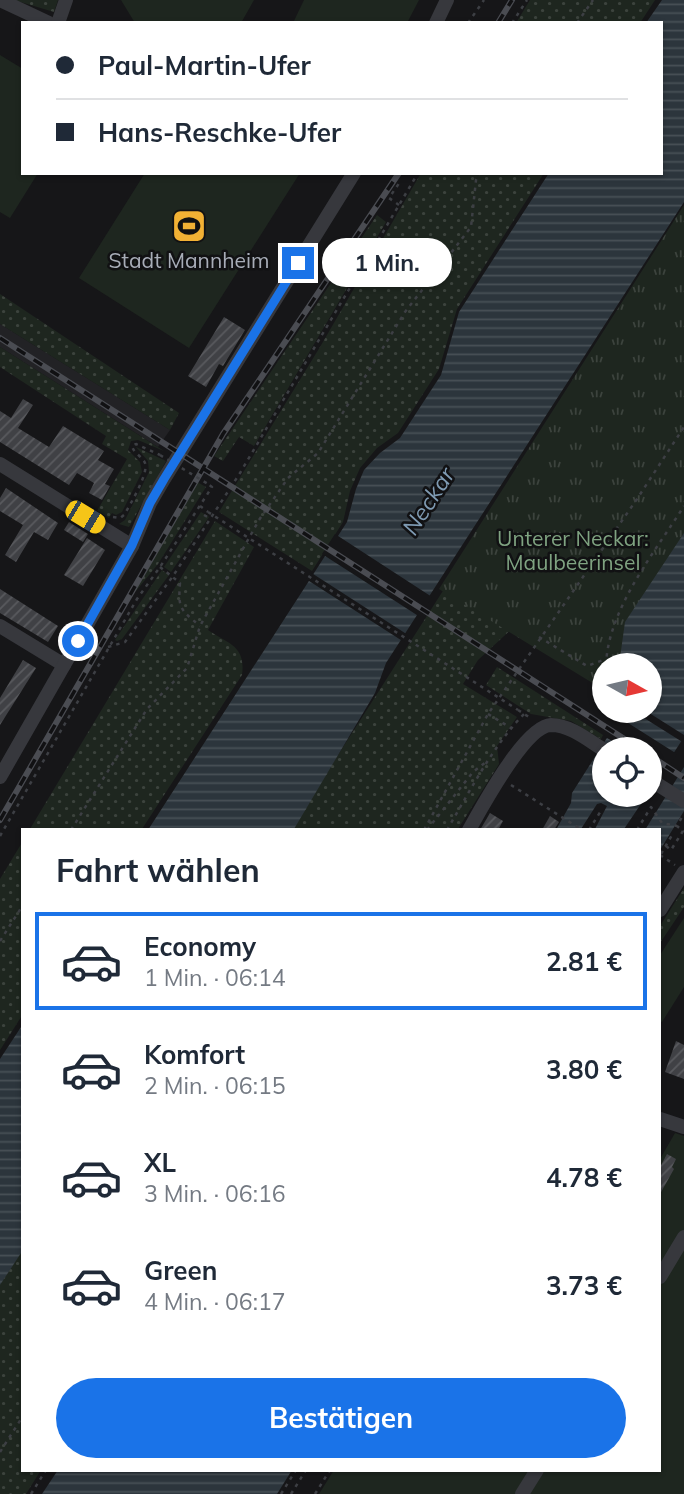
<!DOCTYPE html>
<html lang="de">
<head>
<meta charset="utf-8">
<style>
  :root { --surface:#fff; --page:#f2f2f3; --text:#1f2937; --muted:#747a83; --line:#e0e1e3; --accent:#1a73e8 }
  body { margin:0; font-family:Mulish,sans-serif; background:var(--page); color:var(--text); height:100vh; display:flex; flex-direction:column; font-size:26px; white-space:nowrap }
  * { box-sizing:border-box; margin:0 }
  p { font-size:23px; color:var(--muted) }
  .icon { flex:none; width:38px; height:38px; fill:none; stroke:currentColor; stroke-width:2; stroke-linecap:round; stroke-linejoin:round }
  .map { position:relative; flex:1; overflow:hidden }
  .side { position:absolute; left:21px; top:828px; width:640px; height:644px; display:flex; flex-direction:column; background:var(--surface); border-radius:0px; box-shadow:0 2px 5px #0004 }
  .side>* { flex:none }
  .hud { position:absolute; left:21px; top:21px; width:642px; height:154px; border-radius:0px; box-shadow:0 2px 5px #0004; display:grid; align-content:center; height:154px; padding:0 35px; background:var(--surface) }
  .needle { width:46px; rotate:98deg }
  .controls { position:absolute; left:592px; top:653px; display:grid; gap:14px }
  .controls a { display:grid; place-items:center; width:70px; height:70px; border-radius:50%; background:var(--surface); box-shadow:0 2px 5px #0004; font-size:35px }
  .end { position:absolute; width:32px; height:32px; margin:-16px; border:9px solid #1a73e8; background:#fff; box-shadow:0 0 0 4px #fff }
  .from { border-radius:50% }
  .bubble { position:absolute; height:49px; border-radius:24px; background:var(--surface); box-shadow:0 2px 5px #0004; font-size:23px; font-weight:700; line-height:49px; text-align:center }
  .car { position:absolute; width:21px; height:42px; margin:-21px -10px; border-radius:9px; box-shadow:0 0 5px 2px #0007; background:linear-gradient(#f5c518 24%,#345 0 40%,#f5c518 0 76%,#345 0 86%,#f5c518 0) }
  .hud b { display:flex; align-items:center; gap:24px; height:66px; font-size:26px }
  .hud b+b { border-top:2px solid var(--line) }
  .hud i { width:18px; height:18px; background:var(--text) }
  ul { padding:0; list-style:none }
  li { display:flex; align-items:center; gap:21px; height:98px; margin:0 14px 10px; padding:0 21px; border:4px solid transparent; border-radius:0px }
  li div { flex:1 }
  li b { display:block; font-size:26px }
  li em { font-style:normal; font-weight:700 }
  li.on { border-color:var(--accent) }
  li>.icon { width:63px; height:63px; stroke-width:1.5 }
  h2 { padding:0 35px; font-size:32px; line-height:84px }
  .primary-button { display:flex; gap:14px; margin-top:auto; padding:14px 35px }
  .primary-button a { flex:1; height:80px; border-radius:42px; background:var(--accent); color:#fff; font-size:28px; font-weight:700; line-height:80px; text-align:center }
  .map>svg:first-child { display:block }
</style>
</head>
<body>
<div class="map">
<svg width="684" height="1494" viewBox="0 0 684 1494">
  <defs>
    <pattern id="grass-dots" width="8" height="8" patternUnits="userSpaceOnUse" patternTransform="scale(1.75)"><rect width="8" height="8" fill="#1e261f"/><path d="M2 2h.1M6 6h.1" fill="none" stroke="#3c433d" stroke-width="1.8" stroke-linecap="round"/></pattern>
    <pattern id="park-tufts" width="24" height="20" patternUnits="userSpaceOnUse" patternTransform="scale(1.75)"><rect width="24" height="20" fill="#1e261f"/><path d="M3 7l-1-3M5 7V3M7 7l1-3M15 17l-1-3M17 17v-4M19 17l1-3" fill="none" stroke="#3c433d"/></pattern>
    <pattern id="water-rules" width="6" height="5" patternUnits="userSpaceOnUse" patternTransform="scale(1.75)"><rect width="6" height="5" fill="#2c353c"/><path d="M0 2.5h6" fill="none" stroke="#485056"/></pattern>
    <pattern id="building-hatch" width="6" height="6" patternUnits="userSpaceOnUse" patternTransform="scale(1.75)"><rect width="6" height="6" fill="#404145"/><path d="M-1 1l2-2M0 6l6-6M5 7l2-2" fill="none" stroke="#595a5e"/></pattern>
  </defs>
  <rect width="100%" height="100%" fill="#161618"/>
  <polygon fill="#222225" points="0,324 170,430 158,447 0,347"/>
  <g fill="url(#grass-dots)">
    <polygon points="14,0 58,0 54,12"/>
    <polygon points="530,0 655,0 640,23 516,23"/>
    <polygon points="421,173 544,173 457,309 439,369 398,433 377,448 360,468 350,491 343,522 312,571 219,512 320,347"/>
    <polygon points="684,214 515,626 478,660 463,684 517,717 497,746 499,764 458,829 290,830"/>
    <polygon points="377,215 386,222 254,446 239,437 223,461 214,456"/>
    <polygon points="0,294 179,413 170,430 0,324"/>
    <polygon points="0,347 164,451 138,440 131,441 128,450 140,462 142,472 122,512 116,515 112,513 109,518 97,511 127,459 102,444 106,436 0,367"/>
    <polygon points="136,447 166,461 129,527 119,524 125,520 149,472 148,461"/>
    <polygon points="197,482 206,487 158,564 136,591 134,590"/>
    <polygon points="201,512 209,517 171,572 164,567"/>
    <path d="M215,521L254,547L208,630C228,644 246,645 242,675L142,829H30Z"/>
    <polygon points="162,570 169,575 122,639 117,641 115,640"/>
    <polygon points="497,667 603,735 601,739 571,721 531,714 486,685"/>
    <polygon points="23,841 23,1014 0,1050 0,879"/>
    <polygon points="684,888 684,907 660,943 660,926"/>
    <polygon points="23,1241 23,1470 41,1470 26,1494 0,1494 0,1276"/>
  </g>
  <polygon fill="url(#park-tufts)" points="684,205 684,545 620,665 604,665 604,690 439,589"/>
  <g fill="#1e261f">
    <polygon points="121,0 254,0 241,23 135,23"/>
    <polygon points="304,0 419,0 407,23 293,23"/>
    <polygon points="0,55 23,69 23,173 38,173 10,218 0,212"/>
    <polygon points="145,173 300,173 189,348 79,278"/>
    <polygon points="684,918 684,987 662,1022 660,1021 660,955"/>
    <polygon points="675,1133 684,1136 684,1494 319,1494 334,1470 660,1470 660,1159"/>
  </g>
  <g fill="url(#water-rules)">
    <polygon points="662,0 684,0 684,202 386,663 375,693 294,829 148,830 347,522 356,489 364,470 380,453 400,438 441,375 459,312 549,173 662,173 662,23 646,23"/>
    <polygon points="684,533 684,737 649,791 649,749 604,749 604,794 647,795 624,829 595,829 607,806 601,803 597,804 581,829 556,830 571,803 572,793 624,711 649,710 649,665 619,665 625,622"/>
    <polygon points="684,767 684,811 660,850 660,830 645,830"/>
    <polygon points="23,1024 23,1250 0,1285 0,1059"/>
    <polygon points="58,1470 292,1470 277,1494 42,1494"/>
  </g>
  <g fill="#161618">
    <polygon points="335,534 432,597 420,617 322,554"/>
    <polygon points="310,572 408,635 404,642 306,579"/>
    <polygon points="633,711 646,711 684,735 684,743"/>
    <polygon points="617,716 677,754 664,774 649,765 649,749 625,749 604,736"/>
  </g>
  <g fill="url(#building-hatch)">
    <polygon points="224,317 245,330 223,366 219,364 206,387 188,376"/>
    <polygon points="23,399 33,405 18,428 49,447 63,426 104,451 98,460 114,469 105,484 110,486 102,500 89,493 94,483 77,473 69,485 0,442 0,411 11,418"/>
    <polygon points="6,488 58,523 48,540 34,532 16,562 5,555 23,525 0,511 0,498"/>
    <polygon points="69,522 88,534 83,542 64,530"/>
    <polygon points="87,538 105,550 83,586 64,575"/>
    <polygon points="0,589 58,626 48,642 0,613"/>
    <polygon points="23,660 36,668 0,725 0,698"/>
    <polygon points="490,813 503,821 498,830 480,830"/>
    <polygon points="550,816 559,822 554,830 542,830"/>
    <polygon points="676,1041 684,1045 684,1079 665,1072"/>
    <polygon points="667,1154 676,1159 672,1167 674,1169 660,1194 660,1167"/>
  </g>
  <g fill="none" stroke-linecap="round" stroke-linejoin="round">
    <g stroke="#3d3f44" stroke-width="2.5" stroke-dasharray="3.5 5" stroke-linecap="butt">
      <polyline points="468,23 484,0"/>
      <polyline points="512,23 527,0"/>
      <polyline points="577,23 593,0"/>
      <polyline points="399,205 389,198 400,182"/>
      <polyline points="200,506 208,512"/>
      <polyline points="204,515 211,519"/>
      <path d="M113,517L120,518L124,515C130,505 149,473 145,463C142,456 134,454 132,446L136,444L160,455"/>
      <path d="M160,567L180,583C178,609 180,609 200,626"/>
      <polyline points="539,637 587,666 606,659"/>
      <polyline points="108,647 125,642 173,576 240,473 418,173"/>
      <path d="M606,665C608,609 655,552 684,506"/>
      <polyline points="518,710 532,719"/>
      <polyline points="488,714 511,728"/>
      <polyline points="511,785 582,830"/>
      <polyline points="71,830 147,709 187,668 200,626 259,520 288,478 318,453 405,312 471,227 476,180 480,173"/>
      <polyline points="424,830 488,714 637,499 684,427"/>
      <polyline points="427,830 473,772 486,762"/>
      <path d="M447,830C470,791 492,747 524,714"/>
      <polyline points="589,830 602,809"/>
      <polyline points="637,830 651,807 662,823 677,826"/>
      <polyline points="0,836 137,599 160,567 212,487 208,484"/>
      <polyline points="666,846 671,850 683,831 677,826 683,815"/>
      <polyline points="661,854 672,835"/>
      <polyline points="660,855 675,865"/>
      <polyline points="0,941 23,905"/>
      <polyline points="0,1452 23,1416"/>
      <polyline points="31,1494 46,1470"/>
      <polyline points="281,1494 296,1470"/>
      <polyline points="291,1494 306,1470"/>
      <polyline points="315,1494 330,1470"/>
    </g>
    <g stroke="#37383d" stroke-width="14">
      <polyline points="0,0 49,23"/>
      <polyline points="58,23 66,0"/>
      <polyline points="436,23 447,0"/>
      <polyline points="0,464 132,546"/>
      <polyline points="0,626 64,665"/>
      <polyline points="0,777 132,546 150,503 164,479 354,173"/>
      <polyline points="649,779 684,801"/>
      <path d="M469,830C482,807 525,726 551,725C570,725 588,740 604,750"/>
      <polyline points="660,910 684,872"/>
      <polyline points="660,1119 684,1127"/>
      <polyline points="660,1277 684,1237"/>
      <polyline points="522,1494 537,1470"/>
    </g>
    <g stroke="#4a4c52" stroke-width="6">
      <g id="rail">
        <polyline points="498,23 512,0"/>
        <polyline points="0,338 640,749"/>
        <polyline points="649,755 684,778"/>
        <polyline points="0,820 223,434 399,173"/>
      </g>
    </g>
    <use href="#rail" stroke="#111113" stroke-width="3.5" stroke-dasharray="10" stroke-linecap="butt"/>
    <g stroke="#3d3f44" stroke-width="2.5" stroke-dasharray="3.5 5" stroke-linecap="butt">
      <polyline points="160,455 208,484"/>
      <polyline points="208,512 518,710"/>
    </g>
  </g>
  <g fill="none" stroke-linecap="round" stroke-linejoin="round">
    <polyline stroke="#1a73e8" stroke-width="9" points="78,641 132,545 150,503 164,479 298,263"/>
  </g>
  <defs>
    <g id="stadium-square" transform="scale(1.75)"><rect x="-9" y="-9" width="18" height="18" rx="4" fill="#f2b134" stroke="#111113"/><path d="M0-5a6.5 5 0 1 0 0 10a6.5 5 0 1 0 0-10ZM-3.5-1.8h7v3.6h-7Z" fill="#111"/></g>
  </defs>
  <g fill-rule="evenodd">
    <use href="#stadium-square" x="189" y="226"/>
  </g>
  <g text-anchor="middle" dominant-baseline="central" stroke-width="5" stroke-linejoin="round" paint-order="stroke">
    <g font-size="21" fill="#a8adb8" stroke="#111113">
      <text x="189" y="260">Stadt Mannheim</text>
    </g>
    <g font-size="21" fill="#7fa381" stroke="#111113">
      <text x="573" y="538">Unterer Neckar:<tspan x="573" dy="24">Maulbeerinsel</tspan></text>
    </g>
    <g font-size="23" font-style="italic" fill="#7f9bb3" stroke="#111113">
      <text transform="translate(428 501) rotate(-57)">Neckar</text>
    </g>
  </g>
</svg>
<div class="controls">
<a><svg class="needle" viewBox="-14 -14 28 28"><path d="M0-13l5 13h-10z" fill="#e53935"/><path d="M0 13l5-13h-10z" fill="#747a83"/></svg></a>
<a><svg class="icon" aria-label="locate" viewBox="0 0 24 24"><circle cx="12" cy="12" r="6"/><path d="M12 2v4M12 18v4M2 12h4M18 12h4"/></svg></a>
</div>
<i class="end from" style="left:78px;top:641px"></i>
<i class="end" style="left:298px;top:263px"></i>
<div class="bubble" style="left:322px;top:238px;width:130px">1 Min.</div>
<i class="car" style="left:85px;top:517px;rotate:121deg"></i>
<div class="hud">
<b><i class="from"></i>Paul-Martin-Ufer</b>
<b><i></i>Hans-Reschke-Ufer</b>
</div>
<section class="side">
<h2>Fahrt wählen</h2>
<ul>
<li class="on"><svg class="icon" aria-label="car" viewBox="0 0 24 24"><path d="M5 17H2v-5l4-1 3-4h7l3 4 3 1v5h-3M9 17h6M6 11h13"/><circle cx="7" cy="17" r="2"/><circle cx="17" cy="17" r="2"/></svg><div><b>Economy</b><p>1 Min. · 06:14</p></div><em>2.81 €</em></li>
<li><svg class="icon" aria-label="car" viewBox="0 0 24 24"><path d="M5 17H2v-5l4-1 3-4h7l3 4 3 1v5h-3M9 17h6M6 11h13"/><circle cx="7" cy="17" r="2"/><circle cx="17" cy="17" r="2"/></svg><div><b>Komfort</b><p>2 Min. · 06:15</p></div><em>3.80 €</em></li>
<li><svg class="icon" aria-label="car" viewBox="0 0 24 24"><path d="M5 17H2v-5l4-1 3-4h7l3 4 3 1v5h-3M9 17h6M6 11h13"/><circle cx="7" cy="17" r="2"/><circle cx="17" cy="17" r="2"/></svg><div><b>XL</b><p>3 Min. · 06:16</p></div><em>4.78 €</em></li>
<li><svg class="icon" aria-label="car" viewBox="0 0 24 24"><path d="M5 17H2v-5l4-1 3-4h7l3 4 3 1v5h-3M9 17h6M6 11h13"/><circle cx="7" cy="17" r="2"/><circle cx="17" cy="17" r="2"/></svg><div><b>Green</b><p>4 Min. · 06:17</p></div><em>3.73 €</em></li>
</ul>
<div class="primary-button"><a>Bestätigen</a></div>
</section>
</div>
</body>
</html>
